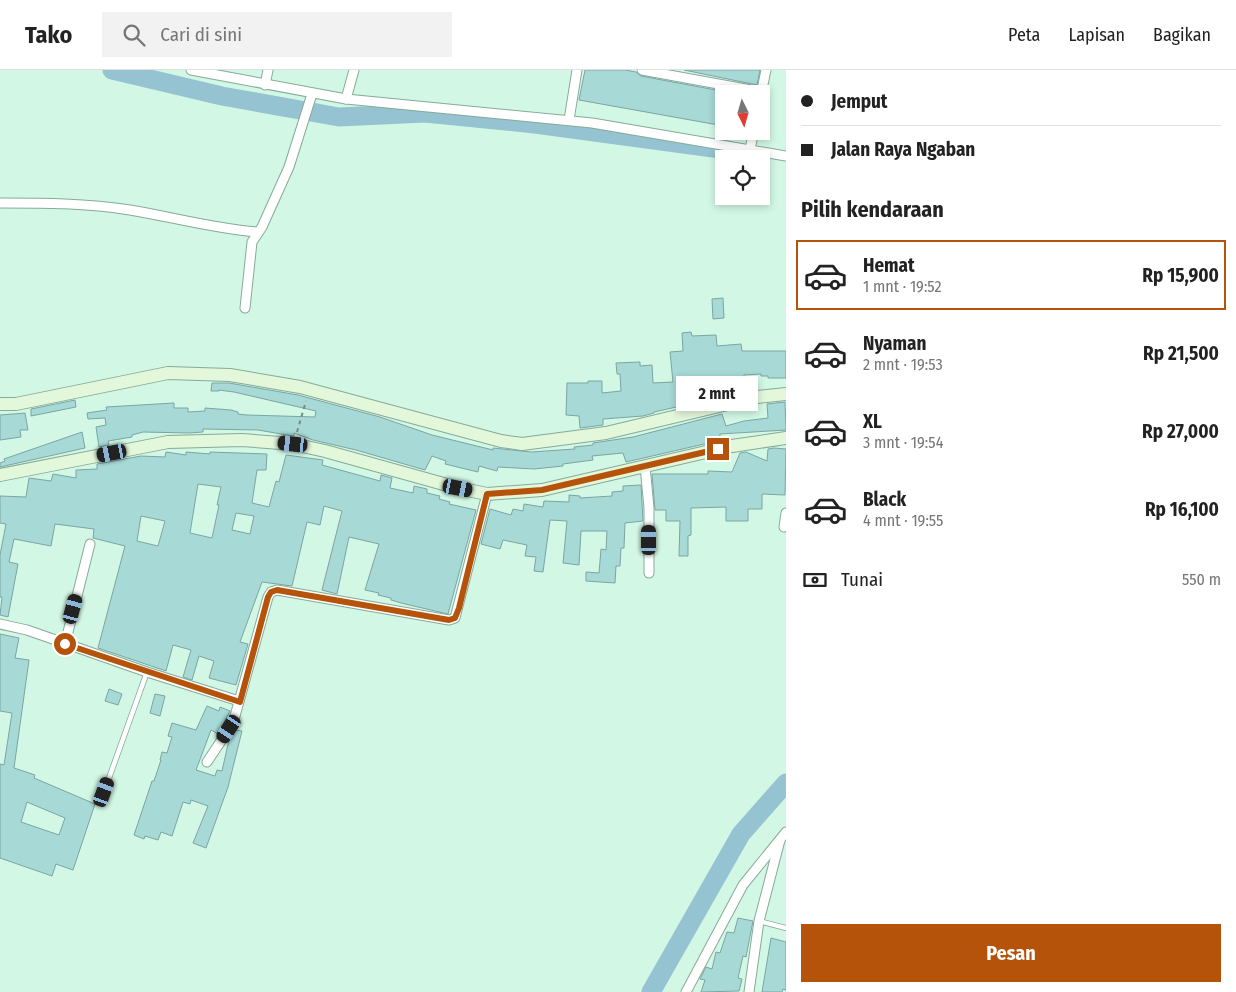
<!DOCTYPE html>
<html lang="id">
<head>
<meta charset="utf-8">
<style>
  :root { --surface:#fff; --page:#f2f2f2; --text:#222; --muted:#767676; --line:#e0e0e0; --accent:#b45309 }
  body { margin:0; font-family:"Fira Sans Condensed",sans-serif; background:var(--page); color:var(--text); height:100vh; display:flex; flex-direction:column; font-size:19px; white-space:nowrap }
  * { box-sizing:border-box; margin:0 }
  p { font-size:16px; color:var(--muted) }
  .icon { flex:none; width:28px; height:28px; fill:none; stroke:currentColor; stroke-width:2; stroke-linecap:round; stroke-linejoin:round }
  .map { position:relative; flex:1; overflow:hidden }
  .drawer { display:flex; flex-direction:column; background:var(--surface); width:450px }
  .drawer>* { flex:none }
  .top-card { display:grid; align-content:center; height:110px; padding:0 15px; background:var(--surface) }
  .needle { width:32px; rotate:175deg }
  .tools { position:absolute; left:715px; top:15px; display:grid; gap:10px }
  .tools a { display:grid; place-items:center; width:55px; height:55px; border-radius:0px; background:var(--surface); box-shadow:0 2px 8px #0003; font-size:25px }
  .end { position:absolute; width:22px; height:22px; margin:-11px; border:6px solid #b45309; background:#fff; box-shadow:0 0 0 2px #fff }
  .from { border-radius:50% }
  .bubble { position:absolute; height:35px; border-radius:0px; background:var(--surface); box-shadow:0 2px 8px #0003; font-size:16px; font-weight:700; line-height:35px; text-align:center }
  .car { position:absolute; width:15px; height:30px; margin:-15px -8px; border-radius:6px; box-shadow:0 0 4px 1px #0007; background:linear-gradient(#222 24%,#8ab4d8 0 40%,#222 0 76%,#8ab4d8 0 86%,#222 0) }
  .top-card b { display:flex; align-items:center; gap:18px; height:48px; font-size:19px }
  .top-card b+b { border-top:1px solid var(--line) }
  .top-card i { width:12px; height:12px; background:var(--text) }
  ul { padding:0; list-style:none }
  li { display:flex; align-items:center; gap:15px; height:70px; margin:0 10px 8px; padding:0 5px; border:2px solid transparent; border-radius:0px }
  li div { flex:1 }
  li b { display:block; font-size:19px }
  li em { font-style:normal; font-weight:700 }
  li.active { border-color:var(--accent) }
  li>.icon { width:45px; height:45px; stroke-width:1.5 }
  h2 { padding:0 15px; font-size:22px; line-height:60px }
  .pay { display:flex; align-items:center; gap:12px; height:55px; padding:0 15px; font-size:19px }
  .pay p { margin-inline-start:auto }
  .button { display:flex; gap:10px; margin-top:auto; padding:10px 15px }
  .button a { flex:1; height:58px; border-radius:0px; background:var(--accent); color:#fff; font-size:20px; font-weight:700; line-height:58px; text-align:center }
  header { display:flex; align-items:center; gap:30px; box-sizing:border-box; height:70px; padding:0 25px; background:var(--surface); border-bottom:1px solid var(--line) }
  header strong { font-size:24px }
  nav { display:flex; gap:28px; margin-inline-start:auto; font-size:18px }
  .search { width:350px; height:45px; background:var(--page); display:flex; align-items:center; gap:12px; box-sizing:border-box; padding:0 18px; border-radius:0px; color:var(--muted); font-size:19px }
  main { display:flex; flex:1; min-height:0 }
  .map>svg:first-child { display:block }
</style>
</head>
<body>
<header>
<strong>Tako</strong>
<div class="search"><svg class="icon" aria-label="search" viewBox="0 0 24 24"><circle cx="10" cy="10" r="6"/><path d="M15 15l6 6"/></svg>Cari di sini</div>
<nav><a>Peta</a><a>Lapisan</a><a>Bagikan</a></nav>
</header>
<main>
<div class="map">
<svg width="786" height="922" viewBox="0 0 786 922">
  <rect width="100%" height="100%" fill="#d2f7e5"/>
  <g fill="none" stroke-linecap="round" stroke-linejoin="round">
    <g stroke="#95c3d1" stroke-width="19">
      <polyline points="112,0 222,26 339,47 425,43 535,54 728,80"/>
      <polyline points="651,922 741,764 786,713"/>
    </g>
  </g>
  <g fill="#a7d9d6" stroke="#7ba5a2" fill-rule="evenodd">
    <polygon points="585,0 625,0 636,2 641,6 737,24 724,24 724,56 579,30"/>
    <polygon points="684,0 760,0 757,15"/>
    <polygon points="723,228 724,248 713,249 712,229"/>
    <polygon points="691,262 692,266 716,265 717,276 741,274 742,281 786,281 786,308 768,308 768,306 761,306 761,304 744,305 744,309 729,310 730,325 654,342 654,343 643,346 603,349 603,355 580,358 579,346 566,345 567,313 588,313 588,311 602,311 602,323 621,321 620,304 617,304 616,293 640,292 640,296 652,295 653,313 673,312 670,282 683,281 682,263"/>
    <polygon points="212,313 229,313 298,325 380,347 432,365 493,380 493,378 531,382 575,379 574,377 593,375 593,373 633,367 722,344 726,356 744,351 768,348 767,334 785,332 786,360 720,364 720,367 713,368 718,370 713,372 626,392 623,383 592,386 593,390 563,394 563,396 534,399 498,397 497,401 479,396 478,402 445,394 446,391 432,386 425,400 356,380 313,370 294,363 294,366 287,365 258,360 203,359 203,362 189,363 143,362 132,365 132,367 108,371 109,375 99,377 96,357 106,355 105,348 88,349 87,343 107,340 106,337 174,333 174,338 188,338 188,342 205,341 205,338 231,340 238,342 238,344 247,345 315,347 316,341 234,322 219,320 219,321 211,321"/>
    <polygon points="75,330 76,337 31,346 31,339"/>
    <polygon points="25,343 28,360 20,360 21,367 0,370 0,345"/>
    <polygon points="82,362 85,378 0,397 0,393 5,391 4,389"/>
    <polygon points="774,378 786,379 785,425 762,424 762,439 748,439 748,451 726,451 726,437 691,438 691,465 688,466 688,486 679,486 680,451 666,451 666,440 655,440 652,404 708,404 708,401 732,402 740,383 746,382 767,391 768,379"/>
    <path d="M166,382L186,385V382L210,384V382L267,384L266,400H257L252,433L269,437L276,411L279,412L286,385L323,390L322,395L380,411L381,405L392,408L390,418L413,423L414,416L427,419V423L440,426L439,429L450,432L449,434L476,440L448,544L401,533L391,530V528L378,525L379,523L365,520L379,474L349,467L337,524L322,520L342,441L324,436L320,455L307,452L292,516L262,512L240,572L248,574L236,615L209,608L214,591L199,586L192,610L183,607L191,580L173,575L166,601L98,578L125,476L93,468L94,459L55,454L51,476L14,469L9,492L18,494L8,547L0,545L2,527H0V485L6,454L0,453V426L26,427L29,408L51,411L53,404L76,408V400L97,399V394L141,386L165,387ZM198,414L221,417L217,435H219L212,468L190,463ZM236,443L254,446L250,464L232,460ZM141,446L165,451L158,476L137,471Z"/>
    <polygon points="641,415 643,451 625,453 624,478 621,478 620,496 616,496 615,513 586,511 586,502 599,503 601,479 606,480 607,461 581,461 579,495 563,493 567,451 550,450 543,502 534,501 536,487 525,486 527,475 503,470 500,479 481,474 490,439 511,445 513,439 523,441 524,434 543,437 544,431 569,432 569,425 580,426 580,428 612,426 612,422 623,421 623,416"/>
    <path d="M0,564L19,568L15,588L29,590L14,698L35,705L34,708L95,734L73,800L56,794L52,806L0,788V694L4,695L12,643L0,641ZM27,732L65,748L59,765L21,752Z"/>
    <polygon points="109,619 122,624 118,635 105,631"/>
    <polygon points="155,624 165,626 160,646 150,643"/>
    <polygon points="207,636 219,641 220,637 230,641 218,664 211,660 196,700 215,706 217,700 222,701 229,670 236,660 242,661 228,717 206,778 193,773 208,736 191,730 190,734 183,732 172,766 161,762 158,770 145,766 144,769 134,765 152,711 154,711 161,690 160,690 162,682 167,683 172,667 168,666 172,653 196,660"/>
    <polygon points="738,848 753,851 746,887 743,886 738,908 742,909 739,921 701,922 705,910 700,909 706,897 712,899 716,882 720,883 727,862 734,863"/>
    <polygon points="771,868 786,872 786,920 783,919 782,922 762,922"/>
  </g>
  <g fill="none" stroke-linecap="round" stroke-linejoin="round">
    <g stroke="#87aa99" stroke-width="6">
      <g id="lane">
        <polyline points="104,722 147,602"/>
        <polyline points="759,851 786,858"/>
      </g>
    </g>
    <g stroke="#87aa99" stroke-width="11">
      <g id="street">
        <polyline points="191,0 346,29 592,53 786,86"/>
        <polyline points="642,0 762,22"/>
        <polyline points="265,15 268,0"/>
        <polyline points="761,24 766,0"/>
        <polyline points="346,29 354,0"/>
        <polyline points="569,50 577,0"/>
        <polyline points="750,79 754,61"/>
        <path d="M0,133C44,133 86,133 130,140C173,147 215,159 258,162"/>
        <polyline points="245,238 252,172 262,157 289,97 312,24"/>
        <polyline points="645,396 649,438 649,503"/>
        <polyline points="784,457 786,443"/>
        <polyline points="0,554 27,560 147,602 239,631"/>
        <polyline points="65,574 90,474"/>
        <polyline points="207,692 229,659 235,646 268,527 271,522 277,520 449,550 455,548 487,424"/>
        <polyline points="686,922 743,815 786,762"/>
        <polyline points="749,922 759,851 780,770"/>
      </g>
    </g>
    <g stroke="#87aa99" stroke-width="14">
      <g id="secondary">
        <polyline points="0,334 16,334 168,303 230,305 300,317 501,371 522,374 606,363 757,327 786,324"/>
        <polyline points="0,405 168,372 242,370 293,374 325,381 458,418 487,424 542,420 732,376 786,368"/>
      </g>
    </g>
    <polyline stroke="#738c80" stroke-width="2" stroke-dasharray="4 4" stroke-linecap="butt" points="297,362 306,331"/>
    <use href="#lane" stroke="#fff" stroke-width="4.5"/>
    <use href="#street" stroke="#fff" stroke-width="9"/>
    <use href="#secondary" stroke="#e3f7db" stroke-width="12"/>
  </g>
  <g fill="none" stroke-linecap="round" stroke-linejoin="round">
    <polyline stroke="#b45309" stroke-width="6" points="65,574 240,632 268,527 271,522 277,520 449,550 455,548 459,538 487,424 542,420 718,379"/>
  </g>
</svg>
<div class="tools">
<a><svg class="needle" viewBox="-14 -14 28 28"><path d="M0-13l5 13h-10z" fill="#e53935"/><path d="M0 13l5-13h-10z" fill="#767676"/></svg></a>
<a><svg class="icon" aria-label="locate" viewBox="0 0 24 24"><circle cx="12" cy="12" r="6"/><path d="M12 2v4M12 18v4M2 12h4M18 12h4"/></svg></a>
</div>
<i class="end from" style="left:65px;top:574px"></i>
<i class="end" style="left:718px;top:379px"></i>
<div class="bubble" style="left:676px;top:306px;width:82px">2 mnt</div>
<i class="car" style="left:293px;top:374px;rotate:276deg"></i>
<i class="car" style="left:112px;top:383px;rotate:259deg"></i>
<i class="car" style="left:458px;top:418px;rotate:101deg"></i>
<i class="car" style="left:649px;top:470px;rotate:0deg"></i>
<i class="car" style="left:73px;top:539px;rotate:15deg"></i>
<i class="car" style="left:229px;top:659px;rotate:214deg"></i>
<i class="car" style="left:104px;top:722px;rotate:20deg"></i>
</div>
<section class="drawer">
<div class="top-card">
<b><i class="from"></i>Jemput</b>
<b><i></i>Jalan Raya Ngaban</b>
</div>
<h2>Pilih kendaraan</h2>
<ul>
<li class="active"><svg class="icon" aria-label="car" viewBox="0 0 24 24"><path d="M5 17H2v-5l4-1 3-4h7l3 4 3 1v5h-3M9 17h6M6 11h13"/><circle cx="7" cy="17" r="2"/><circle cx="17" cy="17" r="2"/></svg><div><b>Hemat</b><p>1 mnt · 19:52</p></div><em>Rp 15,900</em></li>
<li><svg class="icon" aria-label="car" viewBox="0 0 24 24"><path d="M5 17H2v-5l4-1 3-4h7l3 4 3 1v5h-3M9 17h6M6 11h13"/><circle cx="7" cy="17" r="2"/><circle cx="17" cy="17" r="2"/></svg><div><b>Nyaman</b><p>2 mnt · 19:53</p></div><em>Rp 21,500</em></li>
<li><svg class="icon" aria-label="car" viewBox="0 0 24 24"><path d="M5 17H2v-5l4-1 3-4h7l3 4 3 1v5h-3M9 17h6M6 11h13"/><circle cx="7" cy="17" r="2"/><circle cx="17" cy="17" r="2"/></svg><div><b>XL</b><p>3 mnt · 19:54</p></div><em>Rp 27,000</em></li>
<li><svg class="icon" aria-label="car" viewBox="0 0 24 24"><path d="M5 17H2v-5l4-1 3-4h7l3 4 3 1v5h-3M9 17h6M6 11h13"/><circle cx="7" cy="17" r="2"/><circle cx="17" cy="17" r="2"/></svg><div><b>Black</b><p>4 mnt · 19:55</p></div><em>Rp 16,100</em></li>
</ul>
<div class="pay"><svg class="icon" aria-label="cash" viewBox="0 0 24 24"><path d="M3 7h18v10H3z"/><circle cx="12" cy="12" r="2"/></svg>Tunai<p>550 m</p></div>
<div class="button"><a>Pesan</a></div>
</section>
</main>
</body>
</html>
